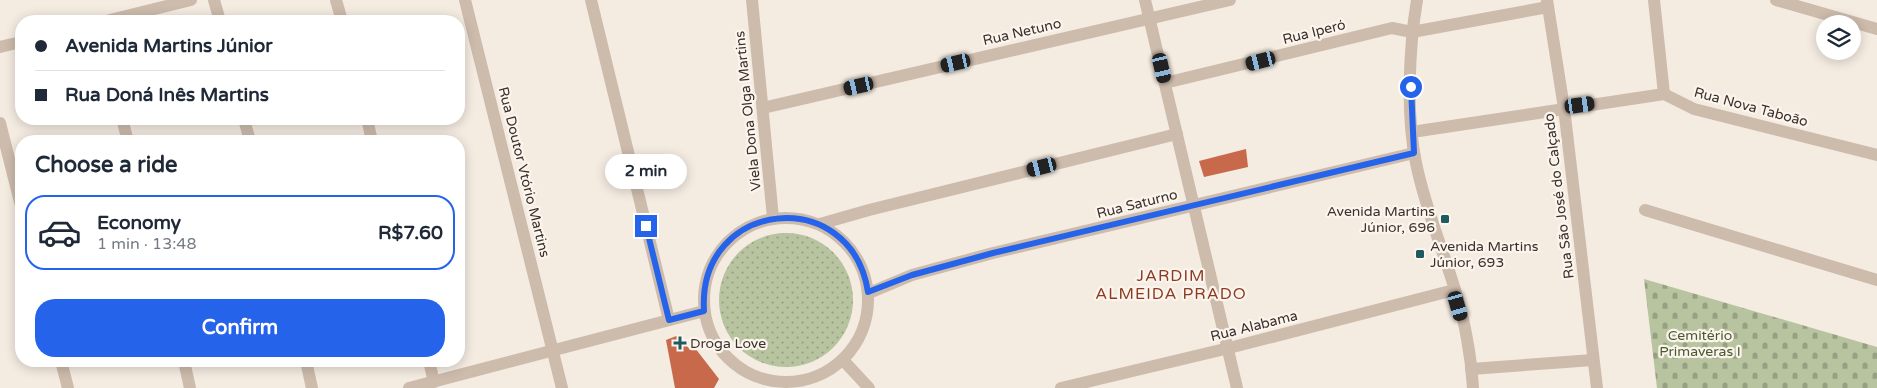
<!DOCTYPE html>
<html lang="en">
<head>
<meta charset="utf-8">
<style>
  :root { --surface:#fff; --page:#f6f6f7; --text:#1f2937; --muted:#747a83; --line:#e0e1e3; --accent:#2563eb }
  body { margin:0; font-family:"Varela Round",sans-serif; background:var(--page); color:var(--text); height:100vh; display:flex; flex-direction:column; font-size:19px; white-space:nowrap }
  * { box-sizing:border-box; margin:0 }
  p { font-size:16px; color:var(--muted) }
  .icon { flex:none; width:28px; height:28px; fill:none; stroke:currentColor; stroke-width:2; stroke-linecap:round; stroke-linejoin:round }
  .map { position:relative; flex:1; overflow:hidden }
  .drawer { position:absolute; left:15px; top:135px; width:450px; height:232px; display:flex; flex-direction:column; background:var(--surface); border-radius:20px; box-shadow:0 2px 12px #0003 }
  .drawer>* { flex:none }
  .banner { position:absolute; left:15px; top:15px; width:450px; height:110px; border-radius:20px; box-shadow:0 2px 12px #0003; display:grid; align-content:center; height:110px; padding:0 20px; background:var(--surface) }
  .fabs { position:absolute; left:1816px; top:15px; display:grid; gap:10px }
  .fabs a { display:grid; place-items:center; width:45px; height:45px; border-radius:50%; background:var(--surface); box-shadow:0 2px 12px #0003; font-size:25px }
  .end { position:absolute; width:22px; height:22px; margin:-11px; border:6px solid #2563eb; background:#fff; box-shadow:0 0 0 2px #fff }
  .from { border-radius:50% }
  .bubble { position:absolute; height:35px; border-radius:18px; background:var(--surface); box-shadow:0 2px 12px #0003; font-size:16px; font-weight:800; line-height:35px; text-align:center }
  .car { position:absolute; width:15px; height:30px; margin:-15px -8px; border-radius:6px; box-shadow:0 0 4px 1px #0007; background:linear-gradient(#222 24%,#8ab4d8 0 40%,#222 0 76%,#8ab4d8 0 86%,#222 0) }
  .banner b { display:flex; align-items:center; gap:18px; height:48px; font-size:19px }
  .banner b+b { border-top:1px solid var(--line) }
  .banner i { width:12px; height:12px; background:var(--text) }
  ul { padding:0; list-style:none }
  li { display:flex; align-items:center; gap:15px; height:75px; margin:0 10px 8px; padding:0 10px; border:2px solid transparent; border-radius:20px }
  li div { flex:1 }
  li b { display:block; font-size:19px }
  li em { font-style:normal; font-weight:800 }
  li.selected { border-color:var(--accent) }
  li>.icon { width:45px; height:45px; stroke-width:1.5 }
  h2 { padding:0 20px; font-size:22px; line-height:60px }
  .button { display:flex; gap:10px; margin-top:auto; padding:10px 20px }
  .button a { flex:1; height:58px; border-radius:20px; background:var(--accent); color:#fff; font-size:20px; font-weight:800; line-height:58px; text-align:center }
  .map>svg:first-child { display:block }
</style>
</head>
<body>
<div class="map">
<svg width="1877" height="388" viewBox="0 0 1877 388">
  <defs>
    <pattern id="cemetery-stones" width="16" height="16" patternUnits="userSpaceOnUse" patternTransform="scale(1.25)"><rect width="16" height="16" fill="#b8c4a0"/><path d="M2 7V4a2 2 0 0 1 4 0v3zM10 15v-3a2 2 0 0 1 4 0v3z" fill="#97a083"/></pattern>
    <pattern id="park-dots" width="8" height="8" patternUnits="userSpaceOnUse" patternTransform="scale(1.25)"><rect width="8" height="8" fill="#b8c4a0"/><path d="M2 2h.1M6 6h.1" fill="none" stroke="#97a083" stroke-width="1.8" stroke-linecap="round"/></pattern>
  </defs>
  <rect width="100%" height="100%" fill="#f4ebe1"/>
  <polygon fill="url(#cemetery-stones)" points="1644,279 1877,347 1877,388 1657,388"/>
  <circle fill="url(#park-dots)" cx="786" cy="300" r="67"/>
  <g fill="#c8694b">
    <polygon points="1246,149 1248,167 1204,177 1199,161"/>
    <polygon points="679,335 690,350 695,348 719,379 714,388 675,388 666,340"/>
  </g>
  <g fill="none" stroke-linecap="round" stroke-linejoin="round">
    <g stroke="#cdbbac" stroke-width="12">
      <polyline points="214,0 220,21"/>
      <polyline points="336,0 342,21"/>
      <polyline points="465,0 562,388"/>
      <polyline points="591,0 669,320"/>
      <polyline points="752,0 773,218"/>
      <polyline points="1145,0 1237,388"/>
      <polyline points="1547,0 1564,108 1597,388"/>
      <polyline points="1654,0 1664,94"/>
      <polyline points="1776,0 1877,29"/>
      <polyline points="106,21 191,0"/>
      <polyline points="0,47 21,42"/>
      <polyline points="1165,83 1392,28 1412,32 1548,7"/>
      <polyline points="763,108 1230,0"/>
      <polyline points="122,119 128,141"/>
      <polyline points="244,119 250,141"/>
      <polyline points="367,119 372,141"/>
      <polyline points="0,123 21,206"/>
      <polyline points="1412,132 1664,94 1694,109 1877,155"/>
      <polyline points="1645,210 1877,280"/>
      <polyline points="820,224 869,210 1177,134"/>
      <polyline points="843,360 869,388"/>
      <polyline points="61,361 68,388"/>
      <polyline points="184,361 190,388"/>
      <polyline points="306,361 312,388"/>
      <polyline points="429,361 434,382"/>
      <polyline points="1471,369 1593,360"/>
      <polyline points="1061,388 1229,348 1454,290"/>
    </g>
    <g stroke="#cdbbac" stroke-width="12">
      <path d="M1417,0C1409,48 1406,115 1416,163C1428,223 1457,279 1467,339C1470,355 1472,372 1473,388"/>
      <circle cx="786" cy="300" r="82"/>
      <polyline points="869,293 912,275 993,253 1414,153"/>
      <polyline points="409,388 704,311"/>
    </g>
  </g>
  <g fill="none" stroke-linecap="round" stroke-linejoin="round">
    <path stroke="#2563eb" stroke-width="6" d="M646,226L669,320L704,311C697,199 851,183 868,292L912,275L993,253L1414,153L1411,87"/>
  </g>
  <g fill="#1f5a5e" stroke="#fbf5ee" stroke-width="2">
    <rect x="1440" y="214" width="10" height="10" rx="2.5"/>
    <rect x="1415" y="249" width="10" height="10" rx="2.5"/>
    <path d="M677.5 335.5h5v5h5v5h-5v5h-5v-5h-5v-5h5z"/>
  </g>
  <g text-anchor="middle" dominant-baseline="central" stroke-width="4.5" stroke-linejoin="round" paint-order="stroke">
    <g font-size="14" fill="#3b302b" stroke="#fbf5ee">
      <text transform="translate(1022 32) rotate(-13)">Rua Netuno</text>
      <text transform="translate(1314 32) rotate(-14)">Rua Iperó</text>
      <text transform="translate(1751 107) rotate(15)">Rua Nova Taboão</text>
      <text transform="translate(748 111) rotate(-96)">Viela Dona Olga Martins</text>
      <text transform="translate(524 172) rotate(76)">Rua Doutor Vtório Martins</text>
      <text transform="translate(1559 196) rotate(-97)">Rua São José do Calçado</text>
      <text transform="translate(1137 204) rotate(-14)">Rua Saturno</text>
      <text transform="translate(1254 326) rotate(-14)">Rua Alabama</text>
    </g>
    <g font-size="14" fill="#3b302b" stroke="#fbf5ee" text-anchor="start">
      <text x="1435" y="211" text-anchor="end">Avenida Martins<tspan x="1435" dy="16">Júnior, 696</tspan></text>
      <text x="1430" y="246">Avenida Martins<tspan x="1430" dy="16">Júnior, 693</tspan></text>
      <text x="690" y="343">Droga Love</text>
    </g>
    <g font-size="14" fill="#4a5a2e" stroke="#fbf5ee">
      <text x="1700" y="335">Cemitério<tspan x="1700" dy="16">Primaveras I</tspan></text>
    </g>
    <g font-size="16" letter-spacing="1" fill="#8c3b22" stroke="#fbf5ee">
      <text x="1171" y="276">JARDIM<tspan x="1171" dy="18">ALMEIDA PRADO</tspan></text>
    </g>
  </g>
</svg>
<div class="fabs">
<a><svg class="icon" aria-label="layers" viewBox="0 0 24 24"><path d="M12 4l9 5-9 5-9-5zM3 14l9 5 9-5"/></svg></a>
</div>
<i class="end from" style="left:1411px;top:87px"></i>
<i class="end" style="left:646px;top:226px"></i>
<div class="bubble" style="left:605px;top:154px;width:82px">2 min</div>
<i class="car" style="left:1261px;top:61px;rotate:256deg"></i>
<i class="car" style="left:956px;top:63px;rotate:257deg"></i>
<i class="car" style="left:1162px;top:68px;rotate:167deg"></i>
<i class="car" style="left:859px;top:86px;rotate:257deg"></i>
<i class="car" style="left:1580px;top:105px;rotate:82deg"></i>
<i class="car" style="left:1042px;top:167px;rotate:256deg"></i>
<i class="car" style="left:1458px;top:306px;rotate:164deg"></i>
<div class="banner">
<b><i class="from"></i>Avenida Martins Júnior</b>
<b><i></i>Rua Doná Inês Martins</b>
</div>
<section class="drawer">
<h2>Choose a ride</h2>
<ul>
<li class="selected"><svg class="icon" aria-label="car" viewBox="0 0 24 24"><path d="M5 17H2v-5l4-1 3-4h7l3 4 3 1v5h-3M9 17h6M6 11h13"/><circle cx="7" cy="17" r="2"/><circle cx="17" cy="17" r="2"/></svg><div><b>Economy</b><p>1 min · 13:48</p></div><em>R$7.60</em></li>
</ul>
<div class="button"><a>Confirm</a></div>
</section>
</div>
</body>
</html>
